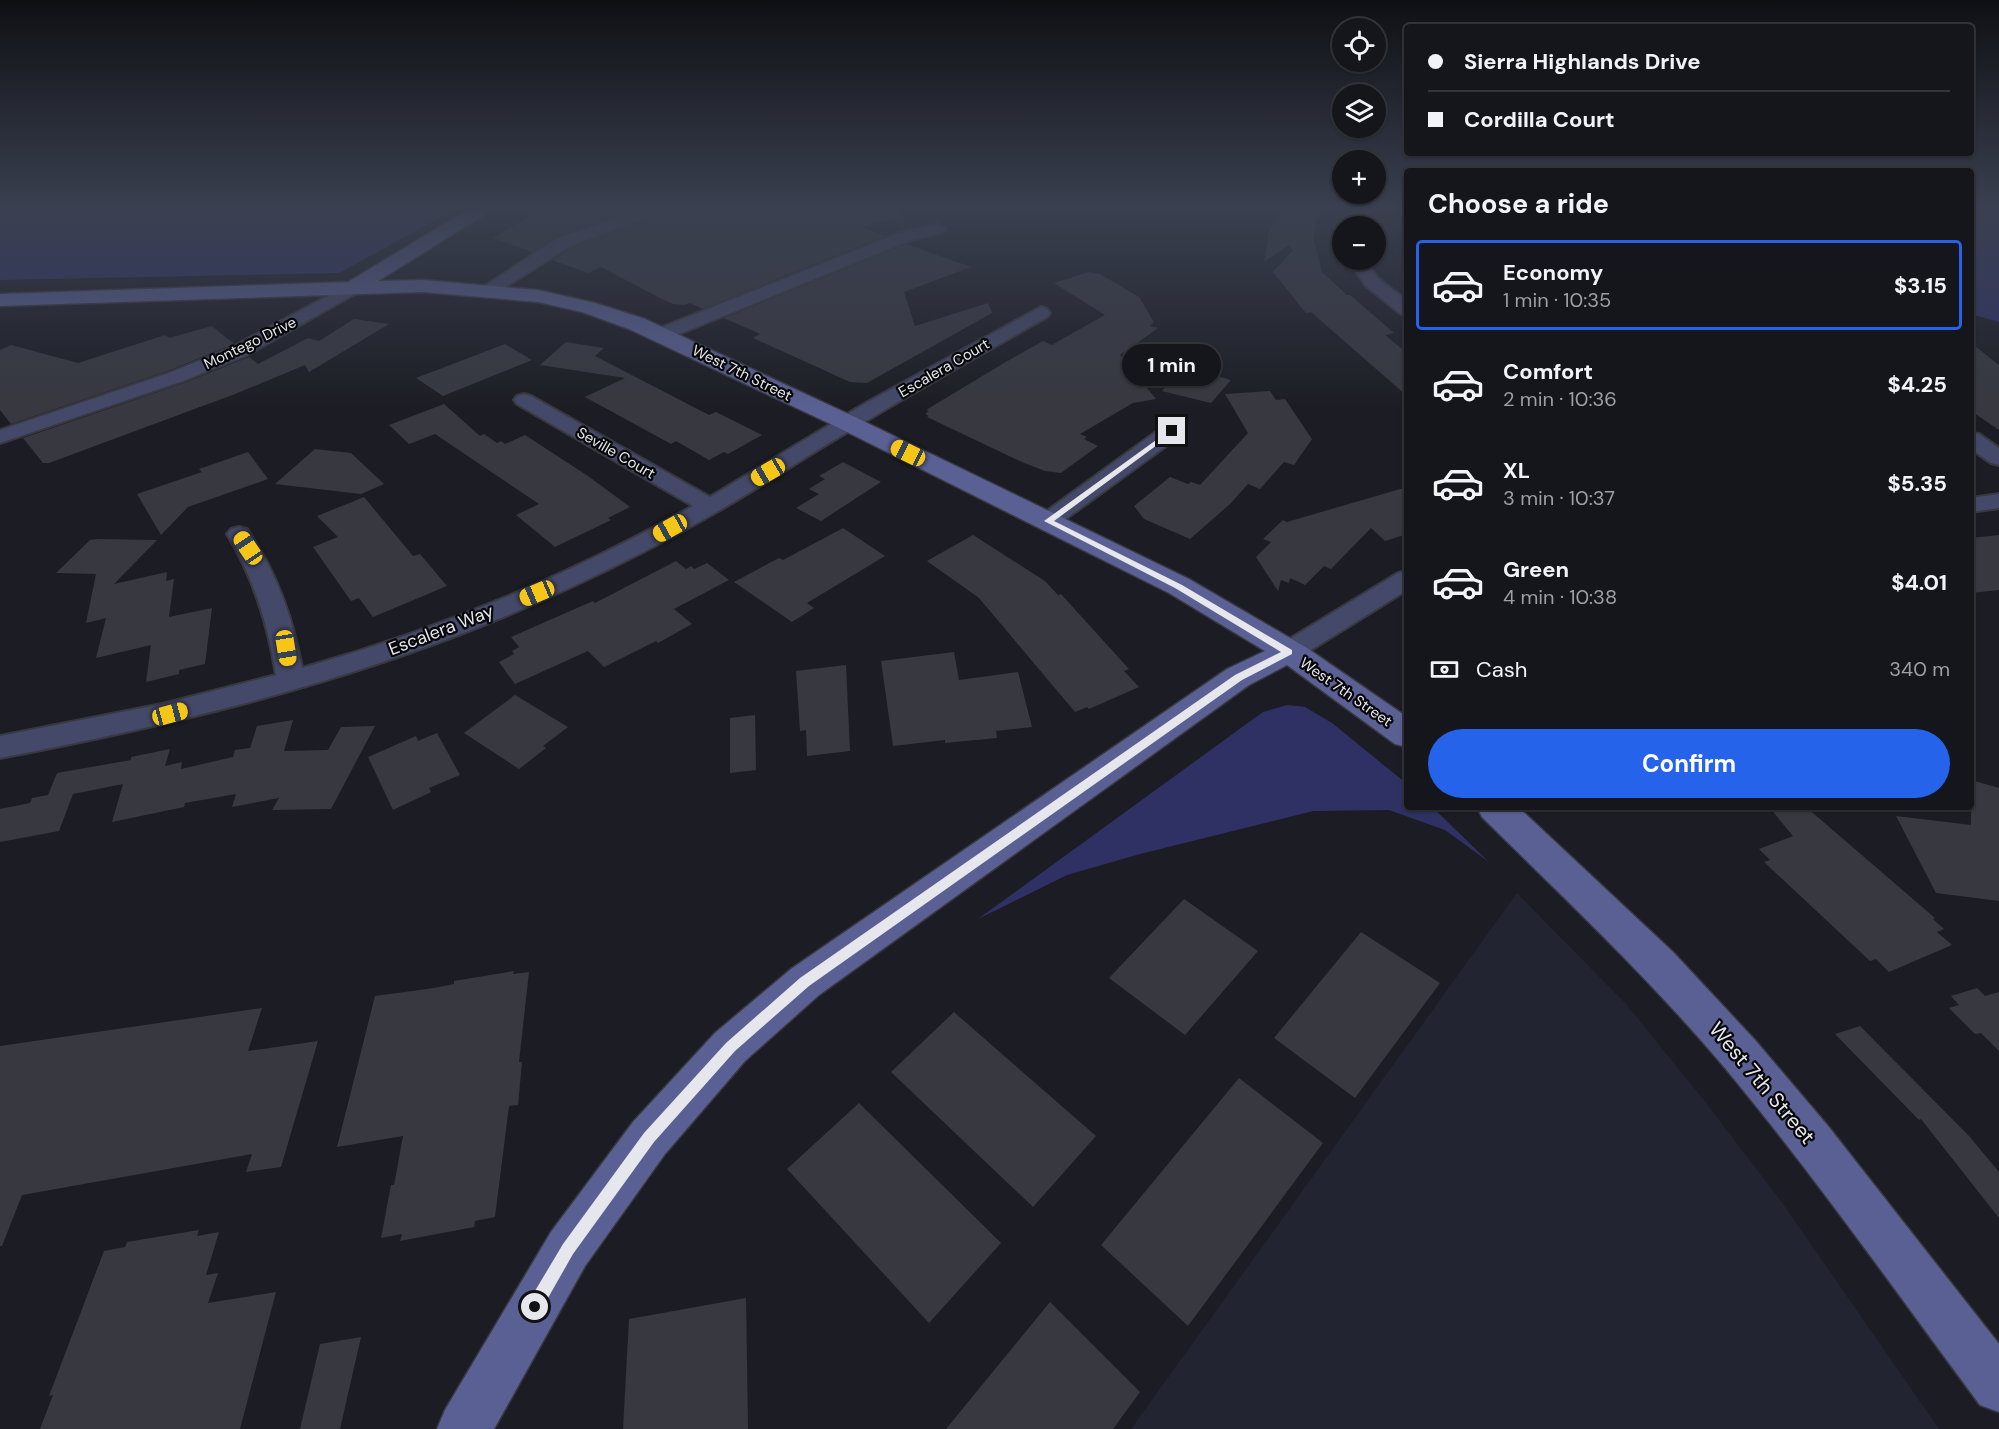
<!DOCTYPE html>
<html lang="en">
<head>
<meta charset="utf-8">
<style>
  :root { --surface:#15161b; --page:#222328; --text:#f1f3f6; --muted:#9d9fa3; --line:#34353a; --accent:#2563eb }
  body { margin:0; font-family:"DM Sans",sans-serif; background:var(--page); color:var(--text); height:100vh; display:flex; flex-direction:column; font-size:22px; white-space:nowrap }
  * { box-sizing:border-box; margin:0 }
  p { font-size:20px; color:var(--muted) }
  .icon { flex:none; width:33px; height:33px; fill:none; stroke:currentColor; stroke-width:2; stroke-linecap:round; stroke-linejoin:round }
  .map { position:relative; flex:1; overflow:hidden }
  .drawer { position:absolute; left:1404px; top:168px; width:570px; height:642px; display:flex; flex-direction:column; background:var(--surface); border-radius:6px; box-shadow:0 2px 4px #0004,0 0 0 2px var(--line) }
  .drawer>* { flex:none }
  .banner { position:absolute; left:1404px; top:24px; width:570px; height:132px; border-radius:6px; box-shadow:0 2px 4px #0004,0 0 0 2px var(--line); display:grid; align-content:center; height:132px; padding:0 24px; background:var(--surface) }
  .tools { position:absolute; left:1332px; top:18px; display:grid; gap:12px }
  .tools a { display:grid; place-items:center; width:54px; height:54px; border-radius:50%; background:var(--surface); box-shadow:0 2px 4px #0004,0 0 0 2px var(--line); font-size:30px }
  .end { position:absolute; width:27px; height:27px; margin:-14px; border:8px solid #e6e7ec; background:#111; box-shadow:0 0 0 3px #111 }
  .from { border-radius:50% }
  .bubble { position:absolute; height:42px; border-radius:21px; background:var(--surface); box-shadow:0 2px 4px #0004,0 0 0 2px var(--line); font-size:20px; font-weight:700; line-height:42px; text-align:center }
  .car { position:absolute; width:18px; height:36px; margin:-18px -9px; border-radius:8px; box-shadow:0 0 4px 2px #0007; background:linear-gradient(#f5c518 24%,#345 0 40%,#f5c518 0 76%,#345 0 86%,#f5c518 0) }
  .banner b { display:flex; align-items:center; gap:21px; height:57px; font-size:22px }
  .banner b+b { border-top:2px solid var(--line) }
  .banner i { width:15px; height:15px; background:var(--text) }
  ul { padding:0; list-style:none }
  li { display:flex; align-items:center; gap:18px; height:90px; margin:0 12px 9px; padding:0 12px; border:3px solid transparent; border-radius:6px }
  li div { flex:1 }
  li b { display:block; font-size:22px }
  li em { font-style:normal; font-weight:700 }
  li.on { border-color:var(--accent) }
  li>.icon { width:54px; height:54px; stroke-width:1.5 }
  h2 { padding:0 24px; font-size:27px; line-height:72px }
  .pay { display:flex; align-items:center; gap:15px; height:66px; padding:0 24px; font-size:22px }
  .pay p { margin-inline-start:auto }
  .action { display:flex; gap:12px; margin-top:auto; padding:12px 24px }
  .action a { flex:1; height:69px; border-radius:36px; background:var(--accent); color:#fff; font-size:24px; font-weight:700; line-height:69px; text-align:center }
  .map>svg:first-child { display:block }
</style>
</head>
<body>
<div class="map">
<svg width="1999" height="1429" viewBox="0 0 1999 1429">
  <rect width="100%" height="100%" fill="#1c1d24"/>
  <polygon fill="#222431" points="1517,893 1626,1004 1706,1103 1783,1204 1939,1429 1131,1429"/>
  <g fill="#2f3165">
    <polygon points="0,209 456,209 339,273 0,280"/>
    <polygon points="1971,209 1999,209 1999,322 1971,314"/>
    <polygon points="1287,705 1305,707 1332,723 1407,784 1407,807 1432,807 1489,862 1445,830 1389,810 1313,811 1140,854 1067,875 978,919 1263,712"/>
  </g>
  <g fill="#373840">
    <polygon points="542,209 636,209 557,236 532,252 493,238"/>
    <polygon points="666,209 899,209 900,217 860,227 885,236 703,309 690,303 684,305 673,304 660,298 601,267 588,273 552,260 571,248 663,214"/>
    <polygon points="1284,209 1324,209 1315,224 1314,240 1322,272 1347,295 1350,295 1394,333 1385,335 1407,353 1407,396 1311,312 1306,313 1273,272 1293,250 1289,245 1264,262 1270,228"/>
    <polygon points="906,244 971,267 904,292 915,326 988,303 992,313 867,383 850,382 753,338 760,334 724,318"/>
    <polygon points="1089,272 1100,274 1139,297 1154,322 1150,326 1158,328 1120,355 1156,399 1133,403 1080,434 1087,437 1084,439 1098,446 1061,473 1045,471 1024,463 927,417 929,416 925,414 929,411 926,410 1004,363 1043,341 1052,345 1057,342 1105,315 1054,283"/>
    <polygon points="354,319 389,324 309,372 305,365 235,394 49,463 43,463 23,438 184,383 249,357 258,364 308,338 319,341"/>
    <polygon points="212,326 234,344 168,371 11,424 0,410 0,350 11,345 78,363 165,335 169,338"/>
    <polygon points="566,342 604,348 595,356 709,415 716,412 762,435 728,454 724,452 709,460 676,441 671,444 585,397 625,378 540,365"/>
    <polygon points="1971,343 1999,365 1999,430 1971,411"/>
    <polygon points="505,344 532,360 443,396 416,378"/>
    <polygon points="1185,367 1231,380 1211,403 1162,391"/>
    <polygon points="1270,391 1276,400 1285,399 1312,439 1294,465 1284,462 1260,489 1248,484 1230,504 1190,539 1144,519 1134,506 1170,477 1188,484 1191,482 1200,485 1248,433 1225,394"/>
    <polygon points="444,404 480,436 484,434 497,443 501,441 505,444 525,435 588,476 630,507 608,518 611,520 555,547 516,515 539,504 435,434 409,444 389,425"/>
    <polygon points="315,449 351,453 384,484 361,494 275,484"/>
    <polygon points="248,452 268,479 188,507 161,535 137,494 202,472 199,469"/>
    <polygon points="843,462 881,482 821,521 796,508 819,494 809,489 825,479 819,476"/>
    <polygon points="1407,487 1407,534 1385,541 1371,528 1331,569 1324,566 1305,585 1290,578 1289,583 1281,580 1278,591 1256,557 1271,542 1263,539 1283,520 1287,522"/>
    <polygon points="364,497 413,556 420,554 447,586 373,617 359,598 351,601 313,547 338,537 317,516"/>
    <polygon points="843,528 885,556 807,603 814,608 792,622 734,582 779,558 783,560"/>
    <polygon points="973,535 1045,581 1058,595 1061,594 1129,669 1124,671 1139,687 1089,709 1087,707 1075,712 979,598 927,561"/>
    <polygon points="1999,535 1999,590 1971,593 1971,538"/>
    <polygon points="97,539 157,540 114,584 167,572 166,581 174,579 169,617 212,608 205,664 179,670 179,674 146,682 151,645 96,658 106,618 86,623 96,574 56,573 90,540"/>
    <polygon points="676,561 686,569 691,566 694,569 707,563 729,580 674,609 692,624 658,643 656,641 604,667 588,651 515,684 499,662 514,654 512,651 519,647 511,637 593,601 595,603"/>
    <polygon points="954,652 959,680 1018,672 1032,727 996,731 997,738 945,743 945,740 893,746 881,661"/>
    <polygon points="846,665 850,751 807,756 806,730 800,731 796,671"/>
    <polygon points="515,695 568,727 543,746 546,748 519,769 464,733"/>
    <polygon points="755,715 756,770 730,773 730,718"/>
    <polygon points="293,720 284,751 328,750 341,727 375,726 331,809 272,810 279,798 232,807 236,794 185,803 184,807 112,822 123,784 73,794 59,831 0,842 0,809 30,803 32,798 48,795 57,773 131,760 131,757 170,749 165,766 182,762 181,769 233,757 235,750 250,748 257,726"/>
    <polygon points="437,733 460,775 429,788 431,792 393,810 368,757 416,736 418,741"/>
    <polygon points="1971,780 1999,788 1999,901 1936,893 1896,816 1971,825"/>
    <polygon points="1769,807 1806,807 1935,918 1933,919 1944,929 1937,932 1952,945 1889,972 1876,959 1870,961 1764,862 1770,860 1759,849 1793,836"/>
    <polygon points="1184,899 1258,951 1185,1035 1109,978"/>
    <polygon points="1361,932 1440,983 1355,1098 1274,1038"/>
    <polygon points="514,971 513,974 529,972 519,1062 522,1062 518,1105 509,1106 495,1217 475,1221 474,1227 400,1241 402,1234 381,1238 391,1185 394,1185 403,1136 337,1147 375,996 434,988 454,984 454,981"/>
    <polygon points="1977,988 1985,996 1999,992 1999,1051 1981,1033 1975,1034 1949,1008 1959,1005 1951,996"/>
    <polygon points="262,1008 248,1051 318,1041 281,1167 246,1172 252,1154 22,1195 2,1246 0,1246 0,1046"/>
    <polygon points="954,1012 1096,1136 1033,1207 891,1072"/>
    <polygon points="1860,1026 1969,1136 1999,1172 1999,1218 1921,1119 1919,1120 1835,1034"/>
    <polygon points="1239,1078 1323,1143 1188,1326 1101,1245"/>
    <polygon points="859,1103 1001,1243 929,1323 787,1169"/>
    <polygon points="199,1230 197,1236 219,1232 206,1275 218,1273 208,1303 276,1292 240,1429 40,1429 53,1395 49,1396 104,1251 125,1247 127,1242"/>
    <polygon points="746,1298 748,1429 623,1429 629,1319"/>
    <polygon points="1050,1302 1140,1392 1113,1429 946,1429"/>
    <polygon points="361,1337 340,1429 300,1429 320,1344"/>
  </g>
  <g fill="none" stroke-linecap="round" stroke-linejoin="round">
    <g stroke="#383940" stroke-width="4">
      <g id="street">
        <polygon points="642,209 664,209 662,212 570,246 494,294 482,294 479,290 558,238"/>
        <polygon points="1355,209 1371,209 1361,226 1345,226"/>
        <polygon points="937,224 945,229 943,232 908,241 669,338 655,338 653,334 655,330 897,234"/>
        <polygon points="1348,260 1364,260 1378,278 1407,301 1407,315 1401,314 1366,286"/>
        <polygon points="352,283 358,284 361,288 358,292 247,355 183,381 0,443 0,430 169,373 233,347"/>
        <path d="M1041,307L1047,309L1050,313L1047,317C984,353 920,388 858,426C811,453 767,483 720,510C670,539 619,565 567,589C388,673 194,721 0,758V736L162,704L276,675C268,624 254,578 227,534L231,529L239,527L247,529C276,571 293,618 302,668C437,630 570,575 693,506L517,404L514,400L517,396L524,394L531,396L710,497L864,404Z"/>
        <polygon points="1172,425 1180,426 1183,431 1180,436 1056,526 1048,528 1040,526 1036,521 1040,516 1164,426"/>
        <polygon points="1971,433 1979,434 1999,448 1999,465 1991,463 1971,449"/>
        <polygon points="1999,494 1999,508 1971,512 1971,498"/>
        <polygon points="1407,571 1407,590 1298,658 1288,661 1278,658 1275,652 1278,646 1398,573"/>
      </g>
    </g>
    <g stroke="#383940" stroke-width="3">
      <g id="secondary">
        <polygon points="469,209 490,209 487,213 378,281 423,280 538,290 595,303 645,319 857,418 1189,579 1307,648 1407,717 1407,747 1395,744 1287,665 1249,685 819,995 745,1061 665,1154 585,1266 494,1429 437,1429 445,1410 551,1232 633,1122 715,1033 791,969 1227,669 1265,651 1169,593 839,428 629,329 582,312 538,302 423,292 0,306 0,294 348,282"/>
        <path d="M1477,807H1518L1673,952L1755,1040L1828,1126L1999,1344V1412L1980,1405C1896,1292 1815,1176 1725,1068C1650,979 1565,899 1482,817Z"/>
      </g>
    </g>
    <use href="#street" fill="#454969" fill-rule="evenodd"/>
    <use href="#secondary" fill="#5b6094" fill-rule="evenodd"/>
  </g>
  <linearGradient id="sky" x2="0" y2="1"><stop stop-color="#0f1014"/><stop offset="0.51" stop-color="#3a4050"/><stop offset="1" stop-color="#3a4050" stop-opacity="0"/></linearGradient>
  <rect width="1999" height="409" fill="url(#sky)"/>
  <polygon fill="#e6e7ec" points="1170,430 1176,431 1054,521 1182,585 1292,650 1292,654 1242,680 809,986 735,1051 654,1142 573,1254 540,1312 535,1314 529,1312 527,1307 529,1301 563,1244 644,1133 726,1043 800,978 1235,675 1281,652 1175,588 1044,521"/>
  <g text-anchor="middle" dominant-baseline="central" stroke-width="4.5" stroke-linejoin="round" paint-order="stroke">
    <g font-size="15" fill="#e6e7ec" stroke="#07070a">
      <text transform="translate(250 343) rotate(-26)">Montego Drive</text>
      <text transform="translate(944 368) rotate(-30)">Escalera Court</text>
      <text transform="translate(742 373) rotate(26)">West 7th Street</text>
      <text transform="translate(616 453) rotate(30)">Seville Court</text>
      <text transform="translate(1346 692) rotate(35)">West 7th Street</text>
    </g>
    <g font-size="18" fill="#e6e7ec" stroke="#07070a">
      <text transform="translate(441 630) rotate(-21)">Escalera Way</text>
    </g>
    <g font-size="21" fill="#e6e7ec" stroke="#07070a">
      <text transform="translate(1762 1083) rotate(50)">West 7th Street</text>
    </g>
  </g>
</svg>
<div class="tools">
<a><svg class="icon" aria-label="locate" viewBox="0 0 24 24"><circle cx="12" cy="12" r="6"/><path d="M12 2v4M12 18v4M2 12h4M18 12h4"/></svg></a>
<a><svg class="icon" aria-label="layers" viewBox="0 0 24 24"><path d="M12 4l9 5-9 5-9-5zM3 14l9 5 9-5"/></svg></a>
<a>+</a>
<a>−</a>
</div>
<i class="end from" style="left:535px;top:1307px"></i>
<i class="end" style="left:1172px;top:431px"></i>
<div class="bubble" style="left:1122px;top:344px;width:99px">1 min</div>
<i class="car" style="left:908px;top:453px;rotate:296deg"></i>
<i class="car" style="left:768px;top:472px;rotate:240deg"></i>
<i class="car" style="left:670px;top:528px;rotate:241deg"></i>
<i class="car" style="left:248px;top:548px;rotate:326deg"></i>
<i class="car" style="left:537px;top:593px;rotate:247deg"></i>
<i class="car" style="left:286px;top:648px;rotate:171deg"></i>
<i class="car" style="left:170px;top:714px;rotate:75deg"></i>
<div class="banner">
<b><i class="from"></i>Sierra Highlands Drive</b>
<b><i></i>Cordilla Court</b>
</div>
<section class="drawer">
<h2>Choose a ride</h2>
<ul>
<li class="on"><svg class="icon" aria-label="car" viewBox="0 0 24 24"><path d="M5 17H2v-5l4-1 3-4h7l3 4 3 1v5h-3M9 17h6M6 11h13"/><circle cx="7" cy="17" r="2"/><circle cx="17" cy="17" r="2"/></svg><div><b>Economy</b><p>1 min · 10:35</p></div><em>$3.15</em></li>
<li><svg class="icon" aria-label="car" viewBox="0 0 24 24"><path d="M5 17H2v-5l4-1 3-4h7l3 4 3 1v5h-3M9 17h6M6 11h13"/><circle cx="7" cy="17" r="2"/><circle cx="17" cy="17" r="2"/></svg><div><b>Comfort</b><p>2 min · 10:36</p></div><em>$4.25</em></li>
<li><svg class="icon" aria-label="car" viewBox="0 0 24 24"><path d="M5 17H2v-5l4-1 3-4h7l3 4 3 1v5h-3M9 17h6M6 11h13"/><circle cx="7" cy="17" r="2"/><circle cx="17" cy="17" r="2"/></svg><div><b>XL</b><p>3 min · 10:37</p></div><em>$5.35</em></li>
<li><svg class="icon" aria-label="car" viewBox="0 0 24 24"><path d="M5 17H2v-5l4-1 3-4h7l3 4 3 1v5h-3M9 17h6M6 11h13"/><circle cx="7" cy="17" r="2"/><circle cx="17" cy="17" r="2"/></svg><div><b>Green</b><p>4 min · 10:38</p></div><em>$4.01</em></li>
</ul>
<div class="pay"><svg class="icon" aria-label="cash" viewBox="0 0 24 24"><path d="M3 7h18v10H3z"/><circle cx="12" cy="12" r="2"/></svg>Cash<p>340 m</p></div>
<div class="action"><a>Confirm</a></div>
</section>
</div>
</body>
</html>
